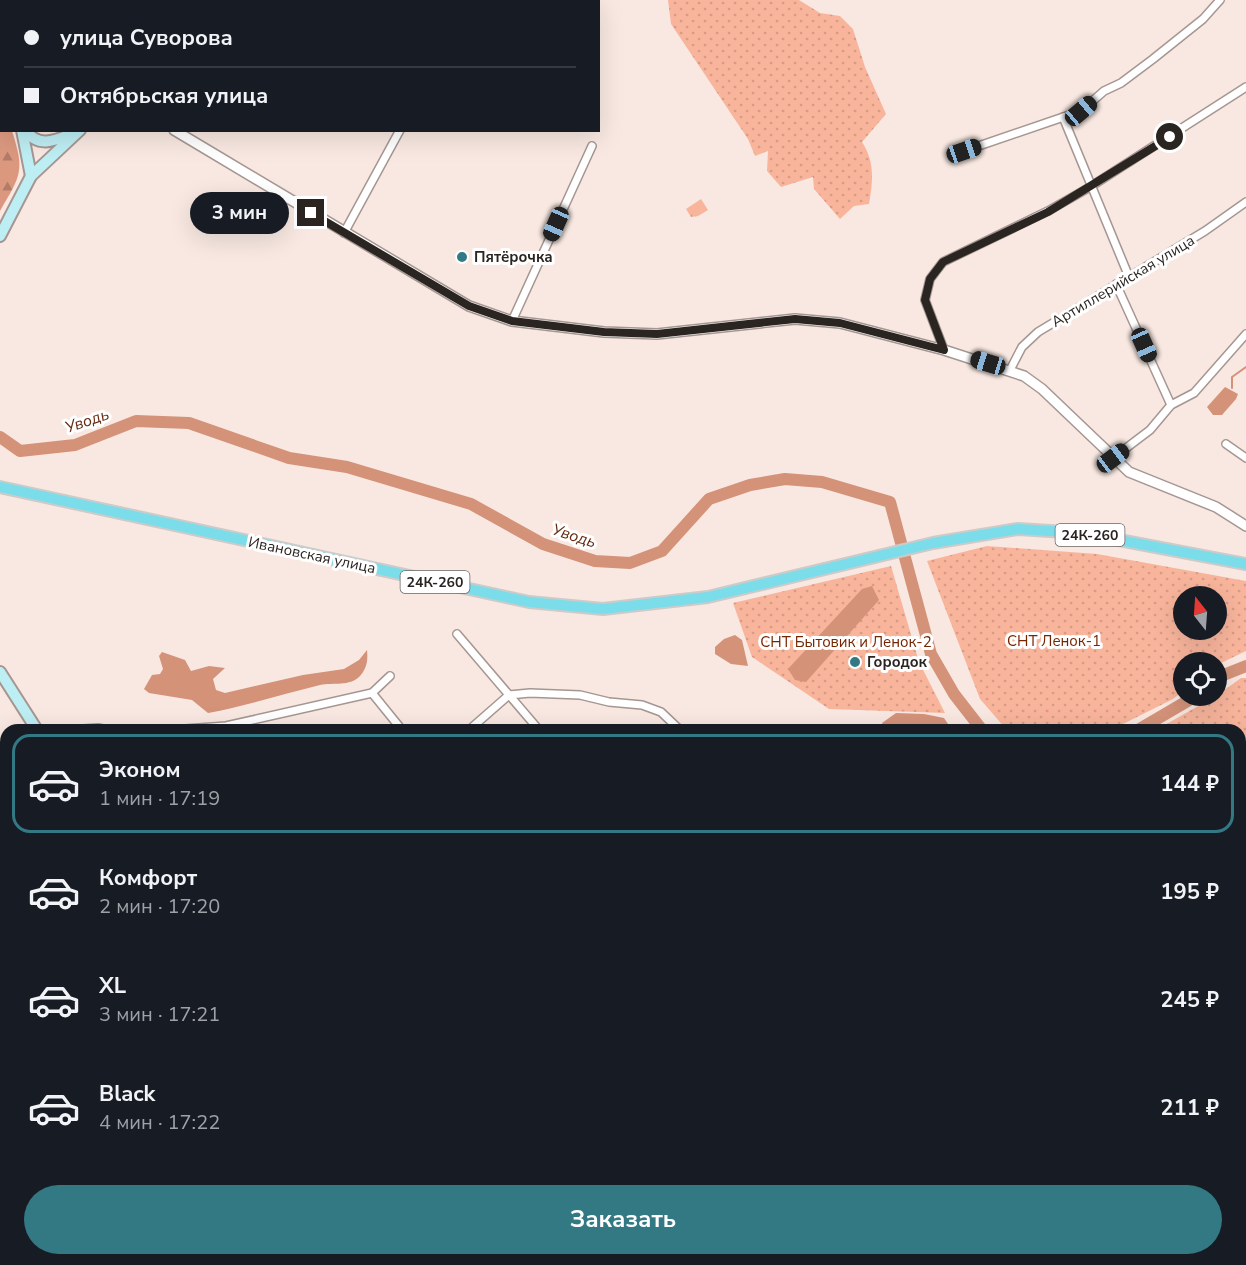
<!DOCTYPE html>
<html lang="ru">
<head>
<meta charset="utf-8">
<style>
  :root { --surface:#171b24; --page:#242831; --text:#f1f3f6; --muted:#9ea1a6; --line:#363941; --accent:#327984 }
  body { margin:0; font-family:"Nunito Sans",sans-serif; background:var(--page); color:var(--text); height:100vh; display:flex; flex-direction:column; font-size:22px; white-space:nowrap }
  * { box-sizing:border-box; margin:0 }
  p { font-size:20px; color:var(--muted) }
  .icon { flex:none; width:33px; height:33px; fill:none; stroke:currentColor; stroke-width:2; stroke-linecap:round; stroke-linejoin:round }
  .map { position:relative; flex:1; overflow:hidden }
  .sheet { position:absolute; left:0px; top:724px; width:1246px; height:542px; display:flex; flex-direction:column; background:var(--surface); border-radius:18px 18px 0 0; box-shadow:0 6px 24px #0002 }
  .sheet>* { flex:none }
  .hud { position:absolute; left:0px; top:0px; width:600px; height:132px; box-shadow:0 6px 24px #0002; display:grid; align-content:center; height:132px; padding:0 24px; background:var(--surface) }
  .needle { width:39px; rotate:343deg }
  .buttons { position:absolute; left:1173px; top:586px; display:grid; gap:12px }
  .buttons a { display:grid; place-items:center; width:54px; height:54px; border-radius:50%; background:var(--surface); box-shadow:0 6px 24px #0002; font-size:30px }
  .end { position:absolute; width:27px; height:27px; margin:-14px; border:8px solid #2b2522; background:#fff; box-shadow:0 0 0 3px #fff }
  .from { border-radius:50% }
  .bubble { position:absolute; height:42px; border-radius:21px; background:var(--surface); box-shadow:0 6px 24px #0002; font-size:20px; font-weight:700; line-height:42px; text-align:center }
  .car { position:absolute; width:18px; height:36px; margin:-18px -9px; border-radius:8px; box-shadow:0 0 4px 2px #0007; background:linear-gradient(#222 24%,#8ab4d8 0 40%,#222 0 76%,#8ab4d8 0 86%,#222 0) }
  .hud b { display:flex; align-items:center; gap:21px; height:57px; font-size:22px }
  .hud b+b { border-top:2px solid var(--line) }
  .hud i { width:15px; height:15px; background:var(--text) }
  ul { padding:10px 0 0; list-style:none }
  li { display:flex; align-items:center; gap:18px; height:99px; margin:0 12px 9px; padding:0 12px; border:3px solid transparent; border-radius:18px }
  li div { flex:1 }
  li b { display:block; font-size:22px }
  li em { font-style:normal; font-weight:700 }
  li.on { border-color:var(--accent) }
  li>.icon { width:54px; height:54px; stroke-width:1.5 }
  .button { display:flex; gap:12px; margin-top:auto; padding:12px 24px }
  .button a { flex:1; height:69px; border-radius:36px; background:var(--accent); color:#fff; font-size:24px; font-weight:700; line-height:69px; text-align:center }
  .map>svg:first-child { display:block }
</style>
</head>
<body>
<div class="map">
<svg width="1246" height="1265" viewBox="0 0 1246 1265">
  <defs>
    <pattern id="grass-dots" width="8" height="8" patternUnits="userSpaceOnUse" patternTransform="scale(1.5)"><rect width="8" height="8" fill="#f9b59c"/><path d="M2 2h.1M6 6h.1" fill="none" stroke="#d69c86" stroke-width="1.8" stroke-linecap="round"/></pattern>
    <pattern id="forest-firs" width="22" height="20" patternUnits="userSpaceOnUse" patternTransform="scale(1.5)"><rect width="22" height="20" fill="#db987f"/><path d="M5 1l3.5 6h-7zM16 11l3.5 6h-7z" fill="#b27c68"/></pattern>
    <pattern id="park-tufts" width="24" height="20" patternUnits="userSpaceOnUse" patternTransform="scale(1.5)"><rect width="24" height="20" fill="#f9b59c"/><path d="M3 7l-1-3M5 7V3M7 7l1-3M15 17l-1-3M17 17v-4M19 17l1-3" fill="none" stroke="#d69c86"/></pattern>
  </defs>
  <rect width="100%" height="100%" fill="#f8e8e1"/>
  <g fill="url(#grass-dots)" fill-rule="evenodd">
    <path d="M668,0H799L820,13L840,16L853,29L865,67L886,114L862,142C875,162 873,181 869,204L854,206L840,219L814,189L813,177L781,187L767,171L768,151L755,156L748,139L671,24Z"/>
    <path d="M987,546L1097,554L1246,581V651L1217,665L1184,663L1183,691L1173,699L1111,730L1006,729L980,699L927,561ZM1184,597H1216V630H1184Z"/>
    <polygon points="891,566 919,662 945,713 829,709 752,657 733,603"/>
    <polygon points="1241,678 1246,678 1246,925 1240,923 1240,730 1156,730 1216,696"/>
  </g>
  <g fill="url(#forest-firs)">
    <path d="M0,93L2,130L12,131C25,171 21,175 0,211Z"/>
    <polygon points="1246,1132 1246,1265 1094,1265 1096,1260 1240,1260 1240,1135"/>
  </g>
  <polygon fill="url(#park-tufts)" points="701,199 708,210 698,216 691,217 686,209"/>
  <g fill="#d49279">
    <polygon points="1225,387 1238,394 1236,399 1222,415 1213,415 1207,407"/>
    <polygon points="872,586 879,600 806,682 795,680 788,669 862,589"/>
    <polygon points="735,635 742,640 748,666 731,664 715,654 715,647 724,639"/>
    <path d="M367,650C368,660 367,668 360,676C349,687 334,682 320,685C283,694 246,706 208,713L192,700L149,693L144,689L152,675L160,674L163,669L159,656L162,652L185,660L191,671L209,666L225,668L213,679L216,690L225,693L303,675L344,669L359,660Z"/>
    <polygon points="896,713 924,714 944,718 952,730 884,730 882,723"/>
  </g>
  <g fill="none" stroke-linecap="round" stroke-linejoin="round">
    <polyline stroke="#d49279" stroke-width="2" points="1232,388 1232,377 1246,367"/>
    <g stroke="#d49279" stroke-width="12">
      <polyline points="0,437 20,451 75,445 136,421 189,423 289,458 347,467 471,504 543,544 595,561 630,563 662,551 709,499 750,485 785,479 822,482 890,502 931,654 954,694 982,730"/>
      <polyline points="1216,678 1246,666"/>
      <polyline points="1138,730 1196,696"/>
    </g>
    <g stroke="#a59691" stroke-width="10">
      <g id="minor">
        <polyline points="394,0 396,2"/>
        <polyline points="197,2 197,0"/>
        <polyline points="311,2 312,0"/>
        <polyline points="466,2 466,0"/>
        <polyline points="1063,117 1129,277"/>
        <polyline points="964,151 1081,111 1104,91 1121,83 1153,59 1203,19 1220,0"/>
        <polyline points="344,233 400,130"/>
        <polyline points="1116,284 1171,405"/>
        <polyline points="512,321 592,146"/>
        <polyline points="944,350 925,300 930,279 943,262 1048,211 1090,187 1246,87"/>
        <polyline points="1010,370 1022,347 1038,332 1205,231 1246,202"/>
        <polyline points="1226,444 1246,458"/>
        <polyline points="1113,458 1150,430 1171,405 1194,393 1246,334"/>
        <polyline points="457,634 539,730"/>
        <polyline points="372,693 402,730"/>
        <polyline points="67,730 98,728 108,730"/>
        <polyline points="171,730 226,726 372,693 390,676"/>
        <polyline points="469,730 509,695 530,693 580,695 609,702 642,705 661,712 680,730"/>
        <polyline points="0,826 6,834"/>
        <polyline points="0,911 6,906"/>
        <polyline points="0,921 6,928"/>
        <polyline points="0,1022 6,1029"/>
        <polyline points="0,1126 6,1135"/>
        <polyline points="0,1215 6,1221"/>
        <polyline points="148,1260 154,1265"/>
        <polyline points="278,1260 281,1265"/>
        <polyline points="556,1260 561,1265"/>
        <polyline points="701,1260 705,1265"/>
        <polyline points="831,1260 835,1265"/>
        <polyline points="168,1265 177,1260"/>
        <polyline points="652,1265 658,1260"/>
        <polyline points="879,1265 879,1260"/>
        <polyline points="982,1265 983,1260"/>
      </g>
    </g>
    <g stroke="#a59691" stroke-width="12">
      <g id="tertiary">
        <polyline points="174,130 469,306 512,321 604,332 657,334 795,319 840,323 944,350 1024,376 1042,389 1129,472 1216,507 1246,526"/>
        <polyline points="35,1265 35,1260"/>
      </g>
    </g>
    <g stroke="#a59691" stroke-width="14">
      <g id="secondary">
        <polyline points="104,0 106,2"/>
        <polyline points="21,2 22,0"/>
        <polyline points="22,130 31,176"/>
        <path d="M25,130C38,148 54,141 72,134"/>
        <polyline points="0,236 31,176 80,130"/>
        <polyline points="0,672 37,730"/>
        <polyline points="390,1260 394,1265"/>
      </g>
    </g>
    <g stroke="#cccbca" stroke-width="14">
      <polyline id="primary" points="0,487 529,602 603,609 708,597 933,543 1018,529 1082,533 1246,564"/>
    </g>
    <use href="#minor" stroke="#fff" stroke-width="7"/>
    <use href="#tertiary" stroke="#fff" stroke-width="9"/>
    <use href="#secondary" stroke="#bdeef4" stroke-width="10"/>
    <use href="#primary" stroke="#7adde9" stroke-width="10"/>
  </g>
  <g fill="none" stroke-linecap="round" stroke-linejoin="round">
    <polyline stroke="#2b2522" stroke-width="8" points="311,213 469,306 512,321 604,332 657,334 795,319 840,323 944,350 925,300 930,279 943,262 1048,212 1170,137"/>
  </g>
  <g fill="#327984" stroke="#fff" stroke-width="2">
    <circle cx="462" cy="257" r="6"/>
    <circle cx="855" cy="662" r="6"/>
  </g>
  <g text-anchor="middle" dominant-baseline="central" stroke-width="6" stroke-linejoin="round" paint-order="stroke">
    <g fill="#fff" stroke="#6b6664" stroke-width="1.5">
      <rect x="1055.5" y="524" width="69" height="22" rx="4.5"/>
      <rect x="400.5" y="571" width="69" height="22" rx="4.5"/>
    </g>
    <g font-size="14" font-weight="bold" fill="#2b2522">
      <text x="1090" y="535">24К-260</text>
      <text x="435" y="582">24К-260</text>
    </g>
    <g font-size="15" font-weight="bold" fill="#2b2522" stroke="#fff" text-anchor="start">
      <text x="474" y="257">Пятёрочка</text>
      <text x="867" y="662">Городок</text>
    </g>
    <g font-size="15" fill="#2b2522" stroke="#fff">
      <text transform="translate(1123 281) rotate(-31)">Артиллерийская улица</text>
      <text transform="translate(312 555) rotate(12)">Ивановская улица</text>
    </g>
    <g font-size="15" fill="#742500" stroke="#fff">
      <text x="1054" y="641">СНТ Ленок-1</text>
      <text x="846" y="642">СНТ Бытовик и Ленок-2</text>
    </g>
    <g font-size="16" font-style="italic" fill="#64280e" stroke="#fff">
      <text transform="translate(87 421) rotate(-19)">Уводь</text>
      <text transform="translate(574 536) rotate(18)">Уводь</text>
    </g>
  </g>
</svg>
<div class="buttons">
<a><svg class="needle" viewBox="-14 -14 28 28"><path d="M0-13l5 13h-10z" fill="#e53935"/><path d="M0 13l5-13h-10z" fill="#9ea1a6"/></svg></a>
<a><svg class="icon" aria-label="locate" viewBox="0 0 24 24"><circle cx="12" cy="12" r="6"/><path d="M12 2v4M12 18v4M2 12h4M18 12h4"/></svg></a>
</div>
<i class="end from" style="left:1170px;top:137px"></i>
<i class="end" style="left:311px;top:213px"></i>
<div class="bubble" style="left:190px;top:192px;width:99px">3 мин</div>
<i class="car" style="left:1081px;top:111px;rotate:50deg"></i>
<i class="car" style="left:964px;top:151px;rotate:71deg"></i>
<i class="car" style="left:556px;top:224px;rotate:204deg"></i>
<i class="car" style="left:1144px;top:345px;rotate:156deg"></i>
<i class="car" style="left:988px;top:363px;rotate:287deg"></i>
<i class="car" style="left:1113px;top:458px;rotate:53deg"></i>
<div class="hud">
<b><i class="from"></i>улица Суворова</b>
<b><i></i>Октябрьская улица</b>
</div>
<section class="sheet">
<ul>
<li class="on"><svg class="icon" aria-label="car" viewBox="0 0 24 24"><path d="M5 17H2v-5l4-1 3-4h7l3 4 3 1v5h-3M9 17h6M6 11h13"/><circle cx="7" cy="17" r="2"/><circle cx="17" cy="17" r="2"/></svg><div><b>Эконом</b><p>1 мин · 17:19</p></div><em>144 ₽</em></li>
<li><svg class="icon" aria-label="car" viewBox="0 0 24 24"><path d="M5 17H2v-5l4-1 3-4h7l3 4 3 1v5h-3M9 17h6M6 11h13"/><circle cx="7" cy="17" r="2"/><circle cx="17" cy="17" r="2"/></svg><div><b>Комфорт</b><p>2 мин · 17:20</p></div><em>195 ₽</em></li>
<li><svg class="icon" aria-label="car" viewBox="0 0 24 24"><path d="M5 17H2v-5l4-1 3-4h7l3 4 3 1v5h-3M9 17h6M6 11h13"/><circle cx="7" cy="17" r="2"/><circle cx="17" cy="17" r="2"/></svg><div><b>XL</b><p>3 мин · 17:21</p></div><em>245 ₽</em></li>
<li><svg class="icon" aria-label="car" viewBox="0 0 24 24"><path d="M5 17H2v-5l4-1 3-4h7l3 4 3 1v5h-3M9 17h6M6 11h13"/><circle cx="7" cy="17" r="2"/><circle cx="17" cy="17" r="2"/></svg><div><b>Black</b><p>4 мин · 17:22</p></div><em>211 ₽</em></li>
</ul>
<div class="button"><a>Заказать</a></div>
</section>
</div>
</body>
</html>
